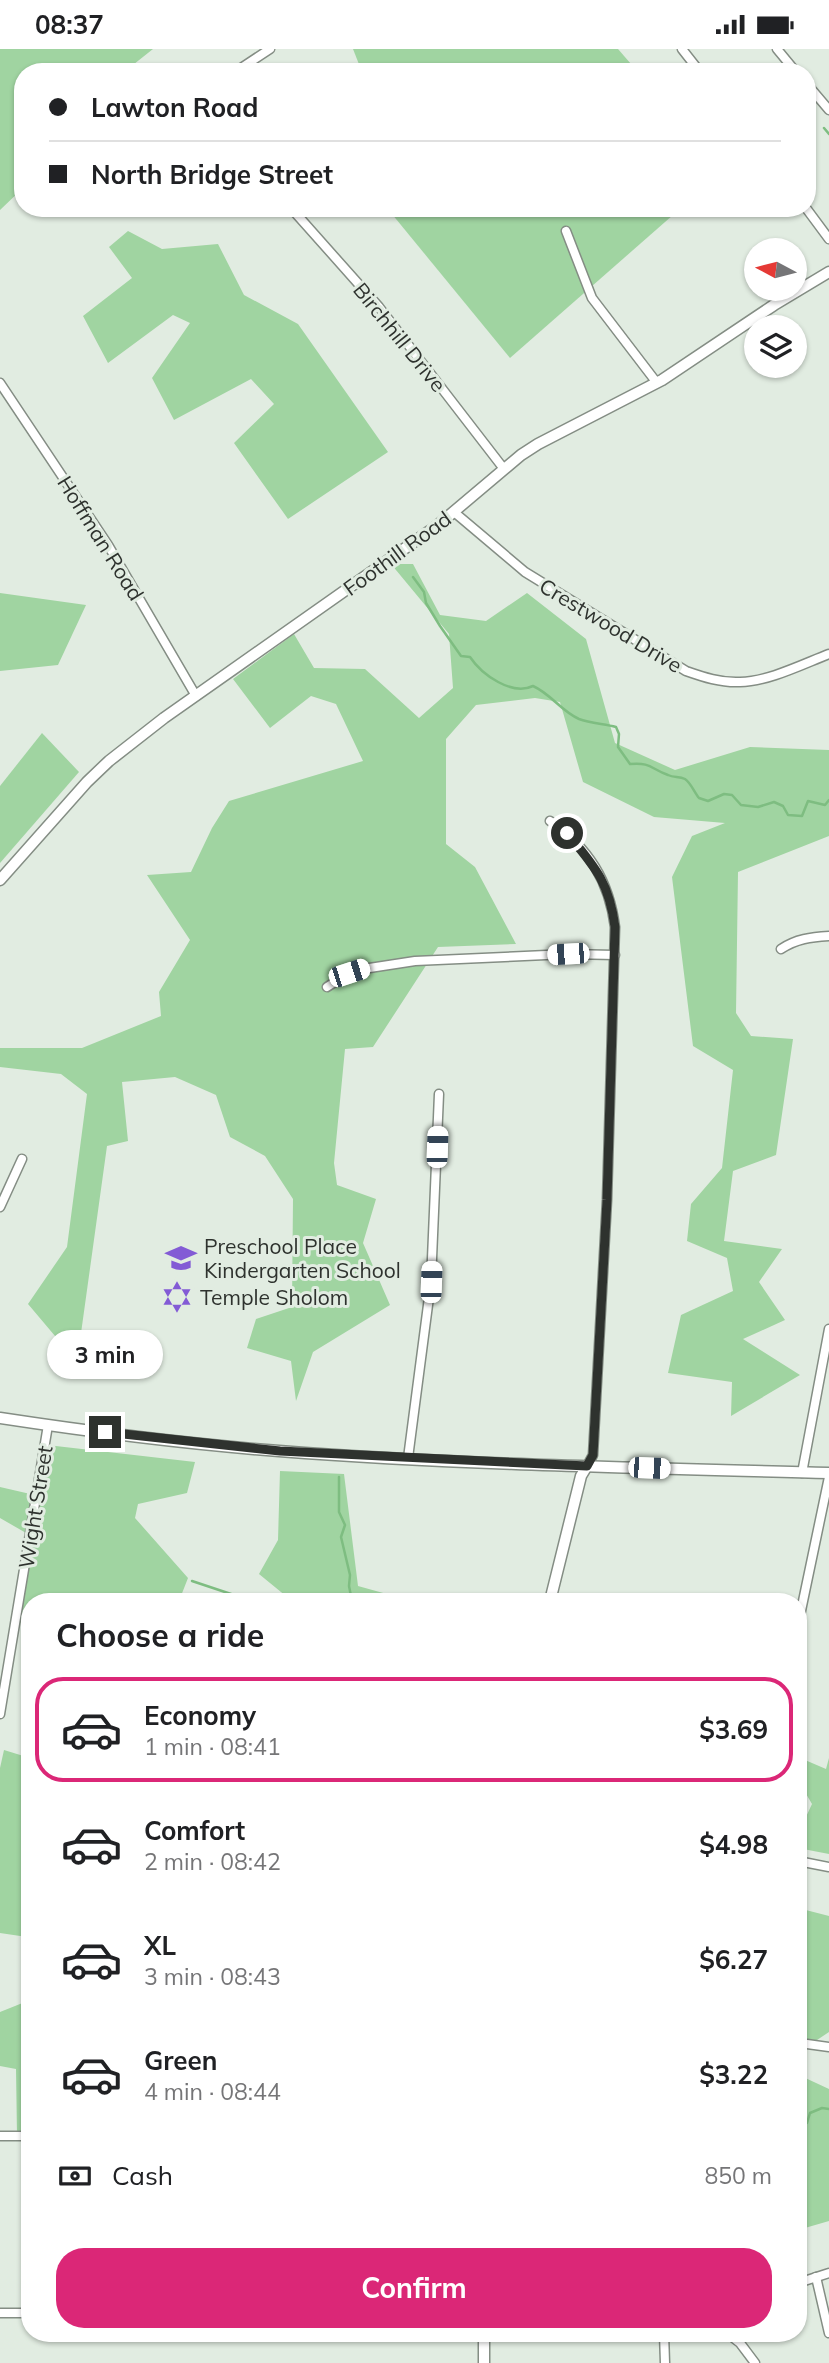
<!DOCTYPE html>
<html lang="en">
<head>
<meta charset="utf-8">
<style>
  :root { --surface:#fff; --page:#f2f2f2; --text:#202124; --muted:#757577; --line:#e0e0e0; --accent:#db2777 }
  body { margin:0; font-family:Mulish,sans-serif; background:var(--page); color:var(--text); height:100vh; display:flex; flex-direction:column; font-size:26px; white-space:nowrap }
  * { box-sizing:border-box; margin:0 }
  p { font-size:23px; color:var(--muted) }
  .icon { flex:none; width:38px; height:38px; fill:none; stroke:currentColor; stroke-width:2; stroke-linecap:round; stroke-linejoin:round }
  .map { position:relative; flex:1; overflow:hidden }
  .drawer { position:absolute; left:21px; top:1544px; width:786px; height:749px; display:flex; flex-direction:column; background:var(--surface); border-radius:28px; box-shadow:0 2px 5px #0004 }
  .drawer>* { flex:none }
  .banner { position:absolute; left:14px; top:14px; width:802px; height:154px; border-radius:28px; box-shadow:0 2px 5px #0004; display:grid; align-content:center; height:154px; padding:0 35px; background:var(--surface) }
  .needle { width:46px; rotate:277deg }
  .fabs { position:absolute; left:744px; top:189px; display:grid; gap:14px }
  .fabs a { display:grid; place-items:center; width:63px; height:63px; border-radius:50%; background:var(--surface); box-shadow:0 2px 5px #0004; font-size:35px }
  .end { position:absolute; width:32px; height:32px; margin:-16px; border:9px solid #2e322e; background:#fff; box-shadow:0 0 0 4px #fff }
  .from { border-radius:50% }
  .bubble { position:absolute; height:49px; border-radius:24px; background:var(--surface); box-shadow:0 2px 5px #0004; font-size:23px; font-weight:700; line-height:49px; text-align:center }
  .car { position:absolute; width:21px; height:42px; margin:-21px -10px; border-radius:9px; box-shadow:0 0 5px 2px #0007; background:linear-gradient(#fff 24%,#345 0 40%,#fff 0 76%,#345 0 86%,#fff 0) }
  .banner b { display:flex; align-items:center; gap:24px; height:66px; font-size:26px }
  .banner b+b { border-top:2px solid var(--line) }
  .banner i { width:18px; height:18px; background:var(--text) }
  ul { padding:0; list-style:none }
  li { display:flex; align-items:center; gap:21px; height:105px; margin:0 14px 10px; padding:0 21px; border:4px solid transparent; border-radius:28px }
  li div { flex:1 }
  li b { display:block; font-size:26px }
  li em { font-style:normal; font-weight:700 }
  li.selected { border-color:var(--accent) }
  li>.icon { width:63px; height:63px; stroke-width:1.5 }
  h2 { padding:0 35px; font-size:32px; line-height:84px }
  .pay { display:flex; align-items:center; gap:18px; height:77px; padding:0 35px; font-size:26px }
  .pay p { margin-inline-start:auto }
  .action { display:flex; gap:14px; margin-top:auto; padding:14px 35px }
  .action a { flex:1; height:80px; border-radius:28px; background:var(--accent); color:#fff; font-size:28px; font-weight:700; line-height:80px; text-align:center }
  .status { display:flex; justify-content:space-between; align-items:center; height:49px; padding:0 35px; background:var(--surface); direction:ltr }
  .status svg { height:19px; fill:currentColor }
  .map>svg:first-child { display:block }
</style>
</head>
<body>
<div class="status"><b>08:37</b><svg viewBox="0 0 49 12"><path d="M0 12V9h3v3zM5 12V6h3v6zM10 12V3h3v9zM15 12V0h3v12zM26 1h20v11H26zM47 4h2v5h-2z"/></svg></div>
<div class="map">
<svg width="829" height="2314" viewBox="0 0 829 2314">
  <rect width="100%" height="100%" fill="#e1ece1"/>
  <g fill="#a0d4a1">
    <polygon points="0,0 153,0 124,23 23,23 23,139 0,161"/>
    <polygon points="353,0 618,0 638,23 362,23"/>
    <polygon points="387,159 681,159 510,309"/>
    <polygon points="128,182 162,200 218,195 244,246 298,275 388,403 288,470 234,394 274,355 251,330 174,371 152,329 190,274 173,266 108,314 83,267 132,229 109,198"/>
    <polygon points="391,515 413,515 440,566 486,572 527,544 586,590 615,694 675,721 750,698 829,701 829,787 738,823 736,964 751,987 793,990 776,1106 733,1122 724,1192 782,1200 759,1233 785,1271 743,1290 800,1326 731,1367 732,1333 668,1324 681,1266 733,1242 727,1209 687,1192 691,1155 722,1119 733,1021 693,997 672,828 692,787 725,774 654,768 583,733 560,653 535,649 476,656 446,690 446,795 475,818 516,895 438,898 373,998 345,1000 334,1114 337,1136 376,1150 363,1194 390,1256 313,1303 296,1352 291,1312 247,1299 256,1270 292,1258 293,1150 265,1107 230,1088 216,1046 175,1028 122,1033 128,1092 107,1097 77,1313 28,1255 67,1198 87,1045 61,1025 0,1018 0,999 82,999 161,967 159,943 190,891 147,826 191,823 212,779 229,752 363,712 336,655 311,647 270,679 233,630 294,585 314,619 365,620 419,669 453,639 449,585"/>
    <polygon points="0,544 86,556 58,616 0,622"/>
    <polygon points="42,684 79,723 0,814 0,737"/>
    <polygon points="47,1396 195,1413 187,1444 138,1455 135,1469 188,1529 179,1552 30,1552 30,1580 18,1572 33,1488 0,1469 0,1438 39,1447"/>
    <polygon points="280,1422 344,1425 358,1537 412,1552 292,1552 259,1525 278,1491"/>
    <polygon points="4,1701 30,1709 30,2086 17,2085 16,2020 0,2017 0,1963 25,1953 27,1888 0,1884 0,1719"/>
    <polygon points="798,1708 826,1720 829,1709 829,1805 798,1799 798,1785 812,1755 798,1731"/>
    <polygon points="798,1859 829,1867 829,1983 805,1999 801,2027 829,2040 829,2172 798,2181"/>
  </g>
  <g fill="none" stroke-linecap="round" stroke-linejoin="round">
    <g stroke="#7ebd81" stroke-width="2.5">
      <polyline points="824,79 829,85"/>
      <path d="M413,528L424,543L426,554L440,577L461,607L470,608C482,626 512,647 533,637C551,645 561,662 579,670C590,674 604,675 616,678L619,685L618,698L630,715C651,713 651,720 668,726C674,729 679,727 685,730C691,734 694,743 699,749L708,752L724,745L732,746L741,756L758,758L774,753L783,757L788,766L802,767L808,752L825,756L829,751"/>
      <polyline points="339,1428 339,1463 345,1476 341,1488 350,1526 349,1537 352,1552"/>
      <polyline points="192,1532 252,1552"/>
      <polyline points="798,2076 807,2074 810,2064 822,2059 829,2060"/>
      <polyline points="798,2111 803,2108"/>
    </g>
    <g stroke="#848d84" stroke-width="11">
      <g id="minor">
        <polyline points="682,0 700,23"/>
        <polyline points="777,0 796,23"/>
        <polyline points="235,23 270,0"/>
        <polyline points="807,35 829,61"/>
        <polyline points="291,159 379,258 504,420"/>
        <polyline points="806,159 829,190"/>
        <polyline points="117,162 118,159"/>
        <polyline points="566,182 592,249 657,334"/>
        <polyline points="0,334 108,496 196,647"/>
        <path d="M454,463L525,523L686,622C703,628 721,634 740,633C767,633 803,615 829,605"/>
        <path d="M550,772C589,799 609,832 615,878L607,1151L593,1406L587,1417"/>
        <path d="M781,900C796,890 811,888 829,887"/>
        <polyline points="327,938 349,924 363,920 415,912 568,905 615,906"/>
        <polyline points="0,1158 22,1110"/>
        <polyline points="408,1409 431,1233 439,1045"/>
        <polyline points="802,1424 829,1280"/>
        <polyline points="798,1576 829,1428"/>
        <polyline points="0,1665 48,1376"/>
        <polyline points="798,1812 829,1818"/>
        <polyline points="807,1995 829,1998"/>
        <polyline points="0,2087 30,2087"/>
        <polyline points="816,2228 829,2284"/>
        <polyline points="798,2234 829,2224"/>
        <polyline points="0,2264 30,2264"/>
        <polyline points="664,2284 665,2314"/>
        <polyline points="727,2284 740,2294 755,2314"/>
      </g>
    </g>
    <g stroke="#848d84" stroke-width="13">
      <g id="tertiary">
        <polyline points="0,831 87,733 109,712 164,669 438,476 521,406 538,395 662,331 774,256 829,223"/>
        <path d="M0,1369C92,1383 186,1395 279,1402C462,1416 646,1419 829,1424"/>
        <polyline points="550,1552 581,1427 587,1417"/>
        <polyline points="484,2314 484,2284"/>
      </g>
    </g>
    <use href="#minor" stroke="#fff" stroke-width="8"/>
    <use href="#tertiary" stroke="#fff" stroke-width="10"/>
  </g>
  <g fill="none" stroke-linecap="round" stroke-linejoin="round">
    <path stroke="#2e322e" stroke-width="9" d="M105,1383L280,1402L587,1417L593,1406L607,1151L615,878C609,833 595,818 567,784"/>
  </g>
  <defs>
    <g id="school-bare" transform="scale(2.415)"><path d="M0-5L7-2L0 1L-7-2ZM-4 1L0 2.5L4 1V4Q0 6-4 4Z" fill="#835bd5" stroke="#e1ece1" stroke-width="2.5" paint-order="stroke"/></g>
    <g id="synagogue-bare" transform="scale(2.415)"><path d="M0-6.5L5.6 3.2H-5.6ZM0 6.5L5.6-3.2H-5.6Z" fill="#835bd5" stroke="#e1ece1" stroke-width="2.5" paint-order="stroke"/></g>
  </defs>
  <g fill-rule="evenodd">
    <use href="#school-bare" x="181" y="1209"/>
    <use href="#synagogue-bare" x="177" y="1248"/>
  </g>
  <g text-anchor="middle" dominant-baseline="central" stroke-width="6" stroke-linejoin="round" paint-order="stroke">
    <g font-size="21" fill="#2e322e" stroke="#e1ece1">
      <text transform="translate(400 288) rotate(51)">Birchhill Drive</text>
      <text transform="translate(101 489) rotate(58)">Hoffman Road</text>
      <text transform="translate(397 504) rotate(-36)">Foothill Road</text>
      <text transform="translate(611 576) rotate(31)">Crestwood Drive</text>
      <text transform="translate(35 1458) rotate(-81)">Wight Street</text>
    </g>
    <g font-size="21" fill="#2e322e" stroke="#e1ece1" text-anchor="start">
      <text x="204" y="1197">Preschool Place<tspan x="204" dy="24">Kindergarten School</tspan></text>
      <text x="200" y="1248">Temple Sholom</text>
    </g>
  </g>
</svg>
<div class="fabs">
<a><svg class="needle" viewBox="-14 -14 28 28"><path d="M0-13l5 13h-10z" fill="#e53935"/><path d="M0 13l5-13h-10z" fill="#757577"/></svg></a>
<a><svg class="icon" aria-label="layers" viewBox="0 0 24 24"><path d="M12 4l9 5-9 5-9-5zM3 14l9 5 9-5"/></svg></a>
</div>
<i class="end from" style="left:567px;top:784px"></i>
<i class="end" style="left:105px;top:1383px"></i>
<div class="bubble" style="left:47px;top:1281px;width:116px">3 min</div>
<i class="car" style="left:568px;top:905px;rotate:267deg"></i>
<i class="car" style="left:349px;top:924px;rotate:72deg"></i>
<i class="car" style="left:437px;top:1098px;rotate:2deg"></i>
<i class="car" style="left:431px;top:1233px;rotate:2deg"></i>
<i class="car" style="left:649px;top:1419px;rotate:92deg"></i>
<div class="banner">
<b><i class="from"></i>Lawton Road</b>
<b><i></i>North Bridge Street</b>
</div>
<section class="drawer">
<h2>Choose a ride</h2>
<ul>
<li class="selected"><svg class="icon" aria-label="car" viewBox="0 0 24 24"><path d="M5 17H2v-5l4-1 3-4h7l3 4 3 1v5h-3M9 17h6M6 11h13"/><circle cx="7" cy="17" r="2"/><circle cx="17" cy="17" r="2"/></svg><div><b>Economy</b><p>1 min · 08:41</p></div><em>$3.69</em></li>
<li><svg class="icon" aria-label="car" viewBox="0 0 24 24"><path d="M5 17H2v-5l4-1 3-4h7l3 4 3 1v5h-3M9 17h6M6 11h13"/><circle cx="7" cy="17" r="2"/><circle cx="17" cy="17" r="2"/></svg><div><b>Comfort</b><p>2 min · 08:42</p></div><em>$4.98</em></li>
<li><svg class="icon" aria-label="car" viewBox="0 0 24 24"><path d="M5 17H2v-5l4-1 3-4h7l3 4 3 1v5h-3M9 17h6M6 11h13"/><circle cx="7" cy="17" r="2"/><circle cx="17" cy="17" r="2"/></svg><div><b>XL</b><p>3 min · 08:43</p></div><em>$6.27</em></li>
<li><svg class="icon" aria-label="car" viewBox="0 0 24 24"><path d="M5 17H2v-5l4-1 3-4h7l3 4 3 1v5h-3M9 17h6M6 11h13"/><circle cx="7" cy="17" r="2"/><circle cx="17" cy="17" r="2"/></svg><div><b>Green</b><p>4 min · 08:44</p></div><em>$3.22</em></li>
</ul>
<div class="pay"><svg class="icon" aria-label="cash" viewBox="0 0 24 24"><path d="M3 7h18v10H3z"/><circle cx="12" cy="12" r="2"/></svg>Cash<p>850 m</p></div>
<div class="action"><a>Confirm</a></div>
</section>
</div>
</body>
</html>
